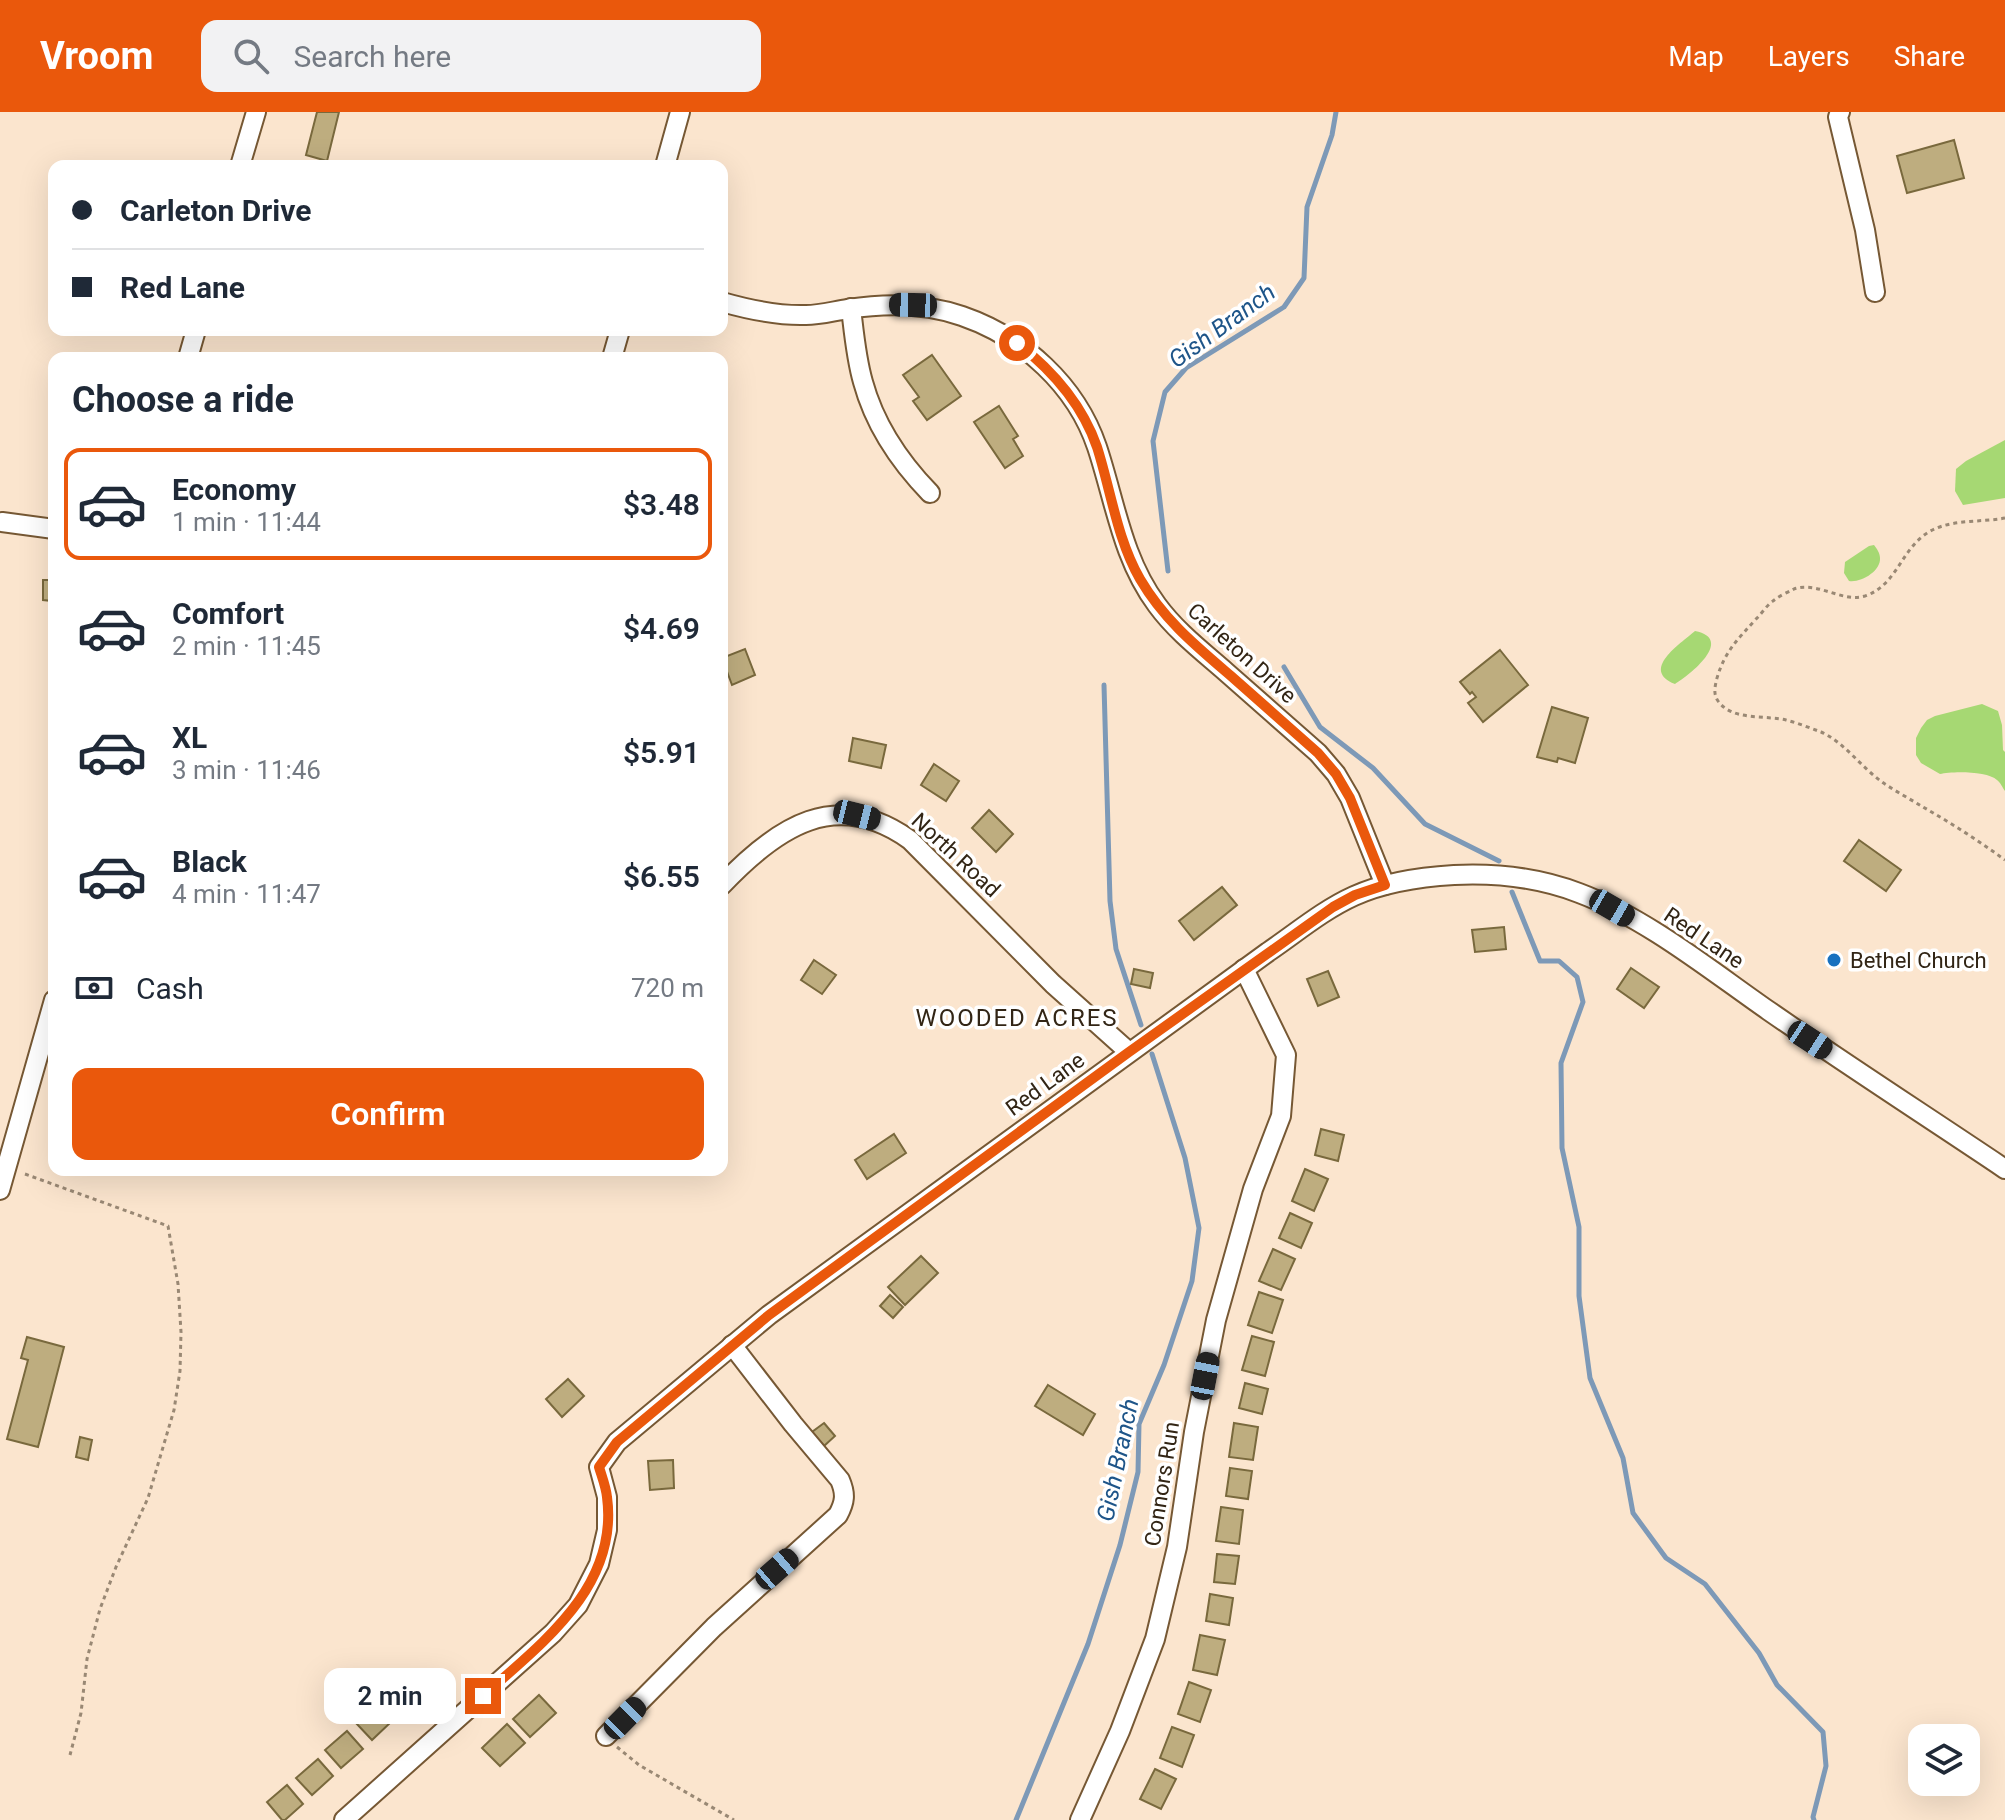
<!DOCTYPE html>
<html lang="en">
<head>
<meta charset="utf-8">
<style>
  :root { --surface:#fff; --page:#f2f2f3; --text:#1f2937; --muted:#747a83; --line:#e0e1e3; --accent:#ea580c }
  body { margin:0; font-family:Roboto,sans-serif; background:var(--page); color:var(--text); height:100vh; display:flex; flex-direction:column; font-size:30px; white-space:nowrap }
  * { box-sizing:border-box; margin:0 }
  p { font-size:26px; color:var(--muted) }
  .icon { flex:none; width:44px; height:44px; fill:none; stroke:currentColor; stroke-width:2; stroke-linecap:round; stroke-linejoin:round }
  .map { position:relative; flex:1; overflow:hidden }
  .drawer { position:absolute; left:48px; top:240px; width:680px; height:824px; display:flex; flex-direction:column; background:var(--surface); border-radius:16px; box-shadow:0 8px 32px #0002 }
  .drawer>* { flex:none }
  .top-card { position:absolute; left:48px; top:48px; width:680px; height:176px; border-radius:16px; box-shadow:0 8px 32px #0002; display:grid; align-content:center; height:176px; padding:0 24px; background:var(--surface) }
  .fabs { position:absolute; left:1908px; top:1612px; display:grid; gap:16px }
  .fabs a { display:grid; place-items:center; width:72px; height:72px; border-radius:16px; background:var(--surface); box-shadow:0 8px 32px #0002; font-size:40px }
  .end { position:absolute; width:36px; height:36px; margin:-18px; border:10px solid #ea580c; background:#fff; box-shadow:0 0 0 4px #fff }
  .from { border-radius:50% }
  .bubble { position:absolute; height:56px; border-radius:16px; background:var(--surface); box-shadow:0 8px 32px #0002; font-size:26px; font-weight:600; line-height:56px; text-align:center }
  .car { position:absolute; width:24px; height:48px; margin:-24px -12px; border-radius:10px; box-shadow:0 0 6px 2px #0007; background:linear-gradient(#222 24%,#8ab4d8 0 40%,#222 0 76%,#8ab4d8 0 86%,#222 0) }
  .top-card b { display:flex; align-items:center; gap:28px; height:76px; font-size:30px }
  .top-card b+b { border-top:2px solid var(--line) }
  .top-card i { width:20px; height:20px; background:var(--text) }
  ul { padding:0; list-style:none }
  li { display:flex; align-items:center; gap:24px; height:112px; margin:0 16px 12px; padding:0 8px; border:4px solid transparent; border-radius:16px }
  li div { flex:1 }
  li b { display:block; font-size:30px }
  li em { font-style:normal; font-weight:600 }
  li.current { border-color:var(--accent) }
  li>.icon { width:72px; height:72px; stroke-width:1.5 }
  h2 { padding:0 24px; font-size:36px; line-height:96px }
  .pay { display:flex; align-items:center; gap:20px; height:88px; padding:0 24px; font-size:30px }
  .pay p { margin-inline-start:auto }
  .button { display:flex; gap:16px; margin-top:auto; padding:16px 24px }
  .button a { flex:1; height:92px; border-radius:16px; background:var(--accent); color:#fff; font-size:32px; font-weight:600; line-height:92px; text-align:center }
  header { display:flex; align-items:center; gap:48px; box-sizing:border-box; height:112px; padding:0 40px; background:var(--accent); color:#fff }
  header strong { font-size:38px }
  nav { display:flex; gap:44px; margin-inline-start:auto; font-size:28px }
  .search { width:560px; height:72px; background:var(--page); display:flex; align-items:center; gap:20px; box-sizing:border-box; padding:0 28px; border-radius:16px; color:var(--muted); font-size:30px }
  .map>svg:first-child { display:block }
</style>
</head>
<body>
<header>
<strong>Vroom</strong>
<div class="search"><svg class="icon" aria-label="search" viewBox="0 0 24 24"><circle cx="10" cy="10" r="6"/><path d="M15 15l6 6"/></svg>Search here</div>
<nav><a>Map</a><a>Layers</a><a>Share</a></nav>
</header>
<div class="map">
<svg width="2005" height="1708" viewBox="0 0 2005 1708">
  <rect width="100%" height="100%" fill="#fbe5ce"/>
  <g fill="#a6d873">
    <polygon points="2005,328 2005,386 1963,393 1955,379 1956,357 1966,349"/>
    <path d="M1874,433C1877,437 1880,441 1880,446C1881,459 1861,471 1849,469L1844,461L1845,450L1869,434Z"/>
    <path d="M1695,519C1735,527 1690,563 1675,572C1640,558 1680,532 1695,519Z"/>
    <path d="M1982,592L1998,599L2002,613L2003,638L2005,640V679C2002,675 2001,671 1997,668C1988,659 1952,659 1940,662L1921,651L1916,643V626L1921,616L1927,608L1935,604Z"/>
  </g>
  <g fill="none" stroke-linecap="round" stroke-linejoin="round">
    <g stroke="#7d99b7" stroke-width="5">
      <polyline points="1168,459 1153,329 1165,280 1186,256 1284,195 1304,166 1307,95 1332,23 1336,0"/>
      <polyline points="1284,555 1320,615 1373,656 1425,712 1499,749"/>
      <polyline points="1104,573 1110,789 1116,837 1141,913"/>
      <polyline points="1512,780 1540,849 1559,849 1577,865 1583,890 1561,951 1562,1036 1579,1115 1579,1184 1590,1266 1623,1346 1633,1401 1666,1446 1705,1472 1759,1541 1777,1573 1823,1620 1826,1654 1813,1705 1814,1708"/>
      <polyline points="1016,1708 1088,1532 1120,1433 1138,1360 1139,1312 1164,1253 1192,1169 1199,1116 1185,1046 1152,942"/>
    </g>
  </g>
  <g fill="#bead7f" stroke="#79693d" stroke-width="2">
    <polygon points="317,0 339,0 327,49 306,43"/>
    <polygon points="1954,28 1964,66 1907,81 1897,44"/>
    <polygon points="932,243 961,284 927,308 913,289 919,285 903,263"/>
    <polygon points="999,294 1018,324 1013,327 1023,344 1005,356 974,310"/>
    <polygon points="43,468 54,468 54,533 51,533 52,489 43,488"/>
    <polygon points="745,537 755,563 732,573 722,546"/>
    <polygon points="1500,538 1528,573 1483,610 1468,591 1476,585 1472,580 1470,582 1460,570"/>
    <polygon points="1552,595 1588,606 1575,651 1558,646 1557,650 1537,645"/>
    <polygon points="853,626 886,633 881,656 849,649"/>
    <polygon points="934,652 959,669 946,689 921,673"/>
    <polygon points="989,698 1013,722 996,740 972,716"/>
    <polygon points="1859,728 1901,758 1886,779 1844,749"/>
    <polygon points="1222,775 1237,793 1194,828 1179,809"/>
    <polygon points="1504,815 1506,837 1475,840 1472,818"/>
    <polygon points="814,848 836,863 822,882 801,868"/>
    <polygon points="1631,856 1659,875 1644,896 1617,877"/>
    <polygon points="1134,857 1153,861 1150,876 1131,872"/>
    <polygon points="1328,859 1339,885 1318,894 1307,867"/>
    <polygon points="1321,1017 1344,1023 1338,1049 1315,1043"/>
    <polygon points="894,1022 906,1041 867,1067 855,1048"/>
    <polygon points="1305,1057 1328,1067 1314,1099 1292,1089"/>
    <polygon points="1290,1101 1312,1111 1301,1136 1279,1126"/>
    <polygon points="1273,1137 1295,1147 1281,1178 1259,1169"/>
    <polygon points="921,1144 938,1161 905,1193 888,1175"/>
    <polygon points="1259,1180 1283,1188 1272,1221 1248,1213"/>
    <polygon points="890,1183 903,1195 893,1206 880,1194"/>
    <polygon points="1252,1224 1274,1230 1265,1264 1242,1258"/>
    <polygon points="27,1225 64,1235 38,1335 7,1327 28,1248 21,1246"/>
    <polygon points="568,1267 584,1284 562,1305 546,1287"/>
    <polygon points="1245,1271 1268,1277 1262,1302 1239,1296"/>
    <polygon points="1048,1273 1095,1302 1083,1323 1035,1294"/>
    <polygon points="824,1311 835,1324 824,1334 812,1320"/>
    <polygon points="1234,1311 1258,1315 1253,1348 1229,1345"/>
    <polygon points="80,1325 92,1328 88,1348 76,1345"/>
    <polygon points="673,1348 674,1376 650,1378 648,1349"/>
    <polygon points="1230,1356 1252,1359 1248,1387 1226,1384"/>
    <polygon points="1221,1395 1243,1398 1239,1432 1216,1429"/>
    <polygon points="1217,1442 1239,1444 1235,1472 1214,1470"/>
    <polygon points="1210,1482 1233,1486 1229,1513 1206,1509"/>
    <polygon points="1200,1523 1225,1528 1217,1563 1193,1558"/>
    <polygon points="1189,1570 1211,1578 1200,1610 1178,1602"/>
    <polygon points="539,1583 556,1601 530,1625 513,1607"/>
    <polygon points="374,1592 391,1610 372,1628 355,1610"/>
    <polygon points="507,1612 525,1631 500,1654 482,1636"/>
    <polygon points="1172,1615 1194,1623 1182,1655 1160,1646"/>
    <polygon points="347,1619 363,1637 341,1656 325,1638"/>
    <polygon points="318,1647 333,1664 312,1683 296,1666"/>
    <polygon points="1155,1657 1176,1667 1161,1697 1140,1687"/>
    <polygon points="287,1673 303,1692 285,1708 282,1708 267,1690"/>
  </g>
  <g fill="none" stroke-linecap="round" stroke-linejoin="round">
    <g stroke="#765834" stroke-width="22">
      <g id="minor">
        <polyline points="1840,0 1838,5 1865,118 1875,180"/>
        <polyline points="240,54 256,0"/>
        <polyline points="665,54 680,0"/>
        <path d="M722,190C750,198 777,204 806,203C820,203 834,199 848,197C886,191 925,191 962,204C1023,225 1076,273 1097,335C1115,389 1122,446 1157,493C1176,519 1202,539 1226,560C1257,587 1287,614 1318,641L1336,662L1350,686L1385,773"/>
        <path d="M851,196C854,221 856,246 863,270C875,314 899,349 930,381"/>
        <polyline points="188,246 196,218"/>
        <polyline points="612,246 620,218"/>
        <polyline points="2,410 54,417"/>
        <path d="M722,773C777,715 836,675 910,728L1053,872L1129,940"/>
        <polyline points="0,1078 54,888"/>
        <path d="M606,1624L714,1515L838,1403C845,1390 846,1382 840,1368L793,1312L732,1233"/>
        <path d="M344,1708L553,1521L578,1493L599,1452L607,1418V1385L599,1355L617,1330L769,1203L1268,840C1296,821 1323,798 1354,784C1385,770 1420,765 1454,763C1495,761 1540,766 1579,781C1646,806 1710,858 1769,899C1847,953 1926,1004 2005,1057"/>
        <polyline points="1080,1708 1120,1619 1155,1527 1177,1435 1194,1320 1216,1208 1253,1077 1281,1004 1286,943 1244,857"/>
      </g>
    </g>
    <g stroke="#998874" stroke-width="3" stroke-dasharray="4 4" stroke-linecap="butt">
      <path d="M2005,406C1979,411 1945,406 1923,424C1900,442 1895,474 1865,484C1842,491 1818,469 1794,477C1788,480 1779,484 1773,489C1767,493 1762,501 1757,506C1738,527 1725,539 1717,566C1715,574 1713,582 1718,589C1732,609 1765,603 1786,608C1798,611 1810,616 1821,620C1844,630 1861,655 1882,670C1895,679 1910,687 1923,695C1951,711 1979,729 2005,748"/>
      <polyline points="25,1062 168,1114 178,1172 181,1220 180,1259 174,1298 148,1386 116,1455 100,1497 87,1547 81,1601 70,1643"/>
      <polyline points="617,1635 639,1653 734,1708"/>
    </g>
    <use href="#minor" stroke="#fff" stroke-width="18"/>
  </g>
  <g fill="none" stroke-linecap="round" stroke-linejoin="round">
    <path stroke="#ea580c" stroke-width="10" d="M483,1584C542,1531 619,1475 607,1385C606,1375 602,1365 599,1355L617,1330L769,1203L1129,940L1333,795L1355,783L1385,773L1350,686L1336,662L1318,641C1289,615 1260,590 1231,564C1196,534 1164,508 1140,467C1117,427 1111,379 1097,335C1082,292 1052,258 1017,231"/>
  </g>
  <circle fill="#1871bf" stroke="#fff" stroke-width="3" cx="1834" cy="848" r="8"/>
  <g text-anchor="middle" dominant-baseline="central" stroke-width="7" stroke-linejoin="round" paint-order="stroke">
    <g font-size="22" fill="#322515" stroke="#fff">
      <text transform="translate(1242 541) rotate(42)">Carleton Drive</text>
      <text transform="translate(956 743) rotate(43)">North Road</text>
      <text transform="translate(1704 826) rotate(34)">Red Lane</text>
      <text transform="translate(1045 972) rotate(-36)">Red Lane</text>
      <text transform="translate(1162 1372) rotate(-81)">Connors Run</text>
    </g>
    <g font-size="22" fill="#322515" stroke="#fff" text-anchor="start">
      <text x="1850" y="848">Bethel Church</text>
    </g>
    <g font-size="24" font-style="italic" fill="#1e5589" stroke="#fff">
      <text transform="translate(1222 214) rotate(-36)">Gish Branch</text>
      <text transform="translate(1118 1348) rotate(-78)">Gish Branch</text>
    </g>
    <g font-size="24" letter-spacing="2" fill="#322515" stroke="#fff">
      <text x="1017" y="906">WOODED ACRES</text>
    </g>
  </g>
</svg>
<div class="fabs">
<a><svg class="icon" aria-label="layers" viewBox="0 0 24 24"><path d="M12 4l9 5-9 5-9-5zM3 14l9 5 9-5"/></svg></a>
</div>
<i class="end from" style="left:1017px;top:231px"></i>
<i class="end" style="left:483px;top:1584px"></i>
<div class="bubble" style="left:324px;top:1556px;width:132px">2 min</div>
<i class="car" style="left:913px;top:193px;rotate:271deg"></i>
<i class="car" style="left:857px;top:703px;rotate:104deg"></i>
<i class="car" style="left:1612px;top:796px;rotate:120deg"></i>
<i class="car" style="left:1810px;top:928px;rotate:123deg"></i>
<i class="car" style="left:1205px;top:1264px;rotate:11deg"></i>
<i class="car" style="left:777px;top:1457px;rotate:49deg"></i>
<i class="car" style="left:625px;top:1606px;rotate:45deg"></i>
<div class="top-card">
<b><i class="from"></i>Carleton Drive</b>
<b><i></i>Red Lane</b>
</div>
<section class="drawer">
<h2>Choose a ride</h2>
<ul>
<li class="current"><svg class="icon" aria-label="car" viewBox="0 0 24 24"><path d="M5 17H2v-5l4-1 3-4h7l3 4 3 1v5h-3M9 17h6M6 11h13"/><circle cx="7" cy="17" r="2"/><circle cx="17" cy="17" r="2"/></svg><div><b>Economy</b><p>1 min · 11:44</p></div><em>$3.48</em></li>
<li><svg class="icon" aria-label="car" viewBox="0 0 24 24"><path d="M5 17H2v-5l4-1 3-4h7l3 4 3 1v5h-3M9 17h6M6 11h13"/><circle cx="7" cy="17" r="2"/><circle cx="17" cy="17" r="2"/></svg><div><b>Comfort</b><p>2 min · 11:45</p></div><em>$4.69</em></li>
<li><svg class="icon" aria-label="car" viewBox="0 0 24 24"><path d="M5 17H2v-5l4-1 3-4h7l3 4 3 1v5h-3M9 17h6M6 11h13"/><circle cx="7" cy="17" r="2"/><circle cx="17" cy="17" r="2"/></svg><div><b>XL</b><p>3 min · 11:46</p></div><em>$5.91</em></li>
<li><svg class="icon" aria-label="car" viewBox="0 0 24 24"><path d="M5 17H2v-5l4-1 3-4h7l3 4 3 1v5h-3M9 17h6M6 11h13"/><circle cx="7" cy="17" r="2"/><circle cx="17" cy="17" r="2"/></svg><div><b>Black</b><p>4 min · 11:47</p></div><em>$6.55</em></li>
</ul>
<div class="pay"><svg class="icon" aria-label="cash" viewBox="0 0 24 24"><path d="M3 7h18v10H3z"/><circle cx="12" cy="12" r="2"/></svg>Cash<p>720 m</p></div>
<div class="button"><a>Confirm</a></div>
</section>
</div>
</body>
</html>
